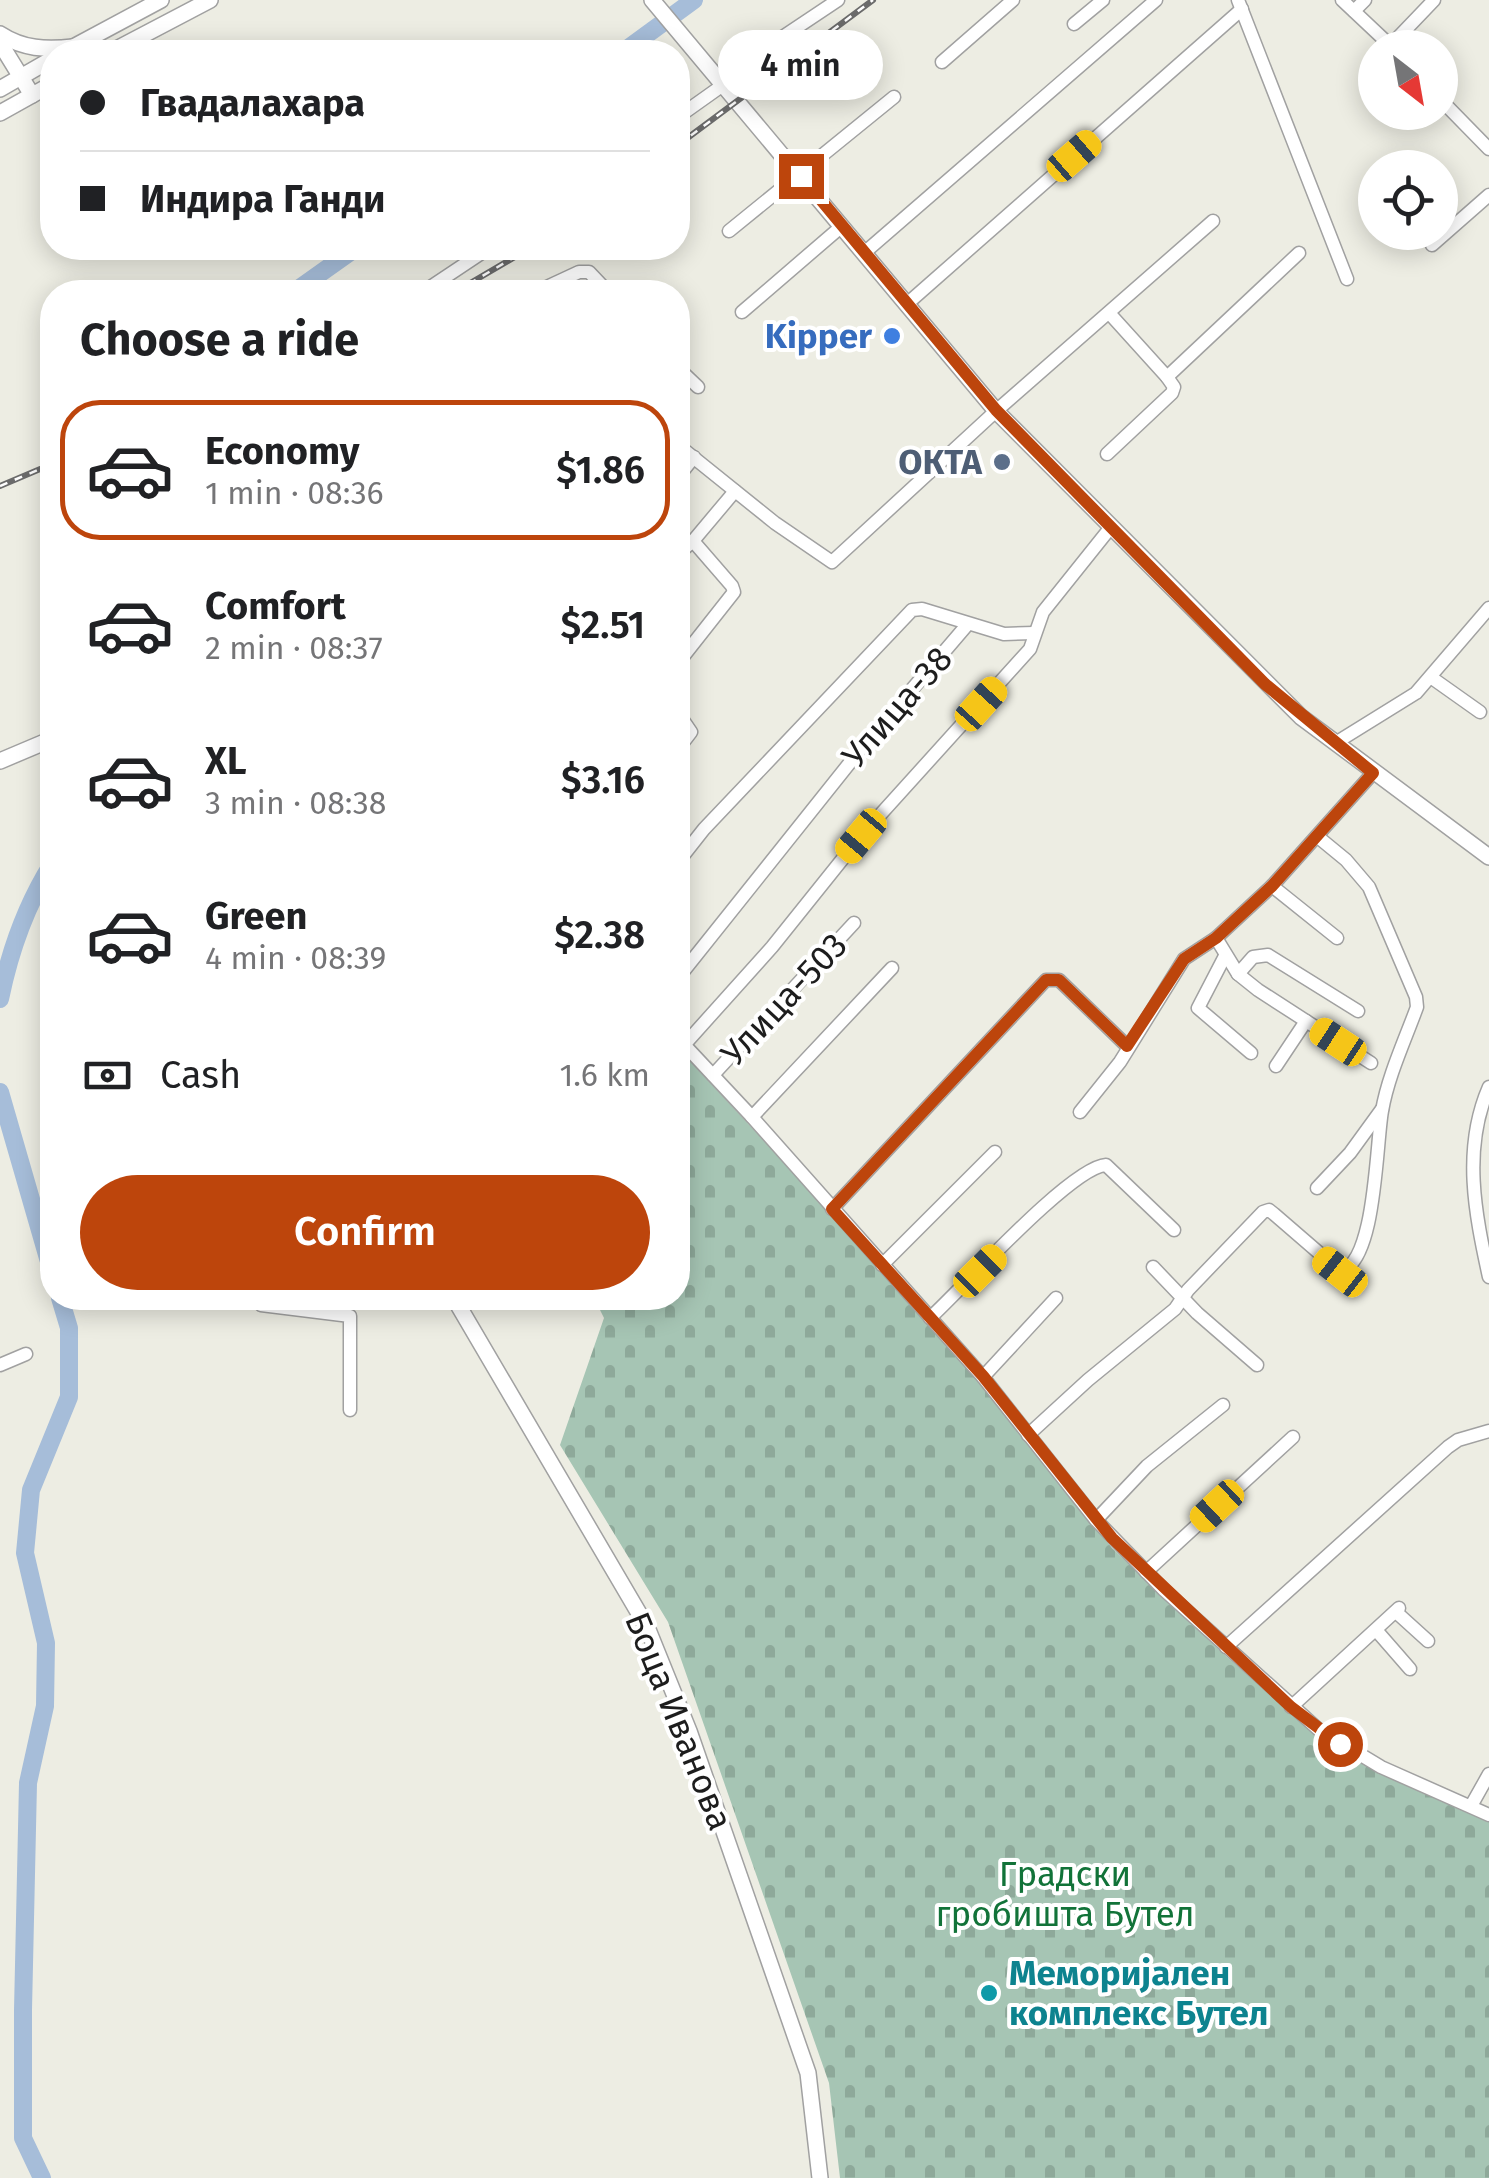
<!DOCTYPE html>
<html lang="en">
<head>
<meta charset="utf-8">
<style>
  :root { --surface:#fff; --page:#f2f2f2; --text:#202124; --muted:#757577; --line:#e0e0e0; --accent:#bd450c }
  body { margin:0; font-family:"Fira Sans",sans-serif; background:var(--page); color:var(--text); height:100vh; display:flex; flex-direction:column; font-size:38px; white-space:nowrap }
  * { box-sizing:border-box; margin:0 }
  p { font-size:32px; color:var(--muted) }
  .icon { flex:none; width:55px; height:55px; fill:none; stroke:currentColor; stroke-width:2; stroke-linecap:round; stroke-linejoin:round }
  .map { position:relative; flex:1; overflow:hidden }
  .panel { position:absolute; left:40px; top:280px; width:650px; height:1030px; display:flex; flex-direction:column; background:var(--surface); border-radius:40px; box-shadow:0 5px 25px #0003 }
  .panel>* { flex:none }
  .guide { position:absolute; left:40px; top:40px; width:650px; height:220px; border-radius:40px; box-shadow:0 5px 25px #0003; display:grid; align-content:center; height:220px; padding:0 40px; background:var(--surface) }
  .needle { width:65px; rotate:149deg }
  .fabs { position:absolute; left:1358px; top:30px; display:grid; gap:20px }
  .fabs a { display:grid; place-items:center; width:100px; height:100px; border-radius:50%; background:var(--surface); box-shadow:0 5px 25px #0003; font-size:50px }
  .end { position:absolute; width:45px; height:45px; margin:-22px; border:12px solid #bd450c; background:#fff; box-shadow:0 0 0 5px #fff }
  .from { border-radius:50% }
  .bubble { position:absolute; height:70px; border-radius:35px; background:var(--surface); box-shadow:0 5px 25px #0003; font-size:32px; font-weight:600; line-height:70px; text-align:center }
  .car { position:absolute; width:30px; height:60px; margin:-30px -15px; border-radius:12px; box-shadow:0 0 8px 2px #0007; background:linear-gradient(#f5c518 24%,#345 0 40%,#f5c518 0 76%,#345 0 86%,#f5c518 0) }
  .guide b { display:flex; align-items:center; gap:35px; height:95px; font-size:38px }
  .guide b+b { border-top:2px solid var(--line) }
  .guide i { width:25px; height:25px; background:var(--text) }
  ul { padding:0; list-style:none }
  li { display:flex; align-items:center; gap:30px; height:140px; margin:0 20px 15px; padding:0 20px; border:5px solid transparent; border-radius:40px }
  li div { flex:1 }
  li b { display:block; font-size:38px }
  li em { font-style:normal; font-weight:600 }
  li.selected { border-color:var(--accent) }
  li>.icon { width:90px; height:90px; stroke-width:1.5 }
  h2 { padding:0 40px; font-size:45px; line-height:120px }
  .pay { display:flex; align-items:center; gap:25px; height:110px; padding:0 40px; font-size:38px }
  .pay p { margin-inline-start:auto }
  .primary-button { display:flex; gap:20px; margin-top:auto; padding:20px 40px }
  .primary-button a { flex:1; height:115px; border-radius:60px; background:var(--accent); color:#fff; font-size:40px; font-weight:600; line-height:115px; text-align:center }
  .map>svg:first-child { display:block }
</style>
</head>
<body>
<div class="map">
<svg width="1489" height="2178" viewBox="0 0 1489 2178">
  <defs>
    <pattern id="cemetery-stones" width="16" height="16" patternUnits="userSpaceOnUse" patternTransform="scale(2.5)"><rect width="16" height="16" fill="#a6c5b4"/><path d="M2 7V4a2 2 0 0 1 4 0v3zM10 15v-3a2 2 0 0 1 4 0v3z" fill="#8ea99a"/></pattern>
  </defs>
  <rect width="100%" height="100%" fill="#edede3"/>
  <polygon fill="url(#cemetery-stones)" points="678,1048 929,1319 1112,1548 1227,1657 1316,1734 1340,1750 1489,1819 1489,2178 840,2178 829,2083 668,1622 560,1445 604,1318 594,1298 678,1298"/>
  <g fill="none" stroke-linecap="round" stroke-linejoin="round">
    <g stroke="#a6bdd9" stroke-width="18">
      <polyline points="623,52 694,0"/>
      <polyline points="294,292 356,248"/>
      <path d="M0,999C10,950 25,907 52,864"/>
      <polyline points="0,1092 52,1272"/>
      <polyline points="42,2178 23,2138 23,2010 28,1783 45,1706 46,1643 25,1553 31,1490 69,1397 69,1328 60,1298"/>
    </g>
    <g stroke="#a1a1a1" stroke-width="15">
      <g id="minor">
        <polyline points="1238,0 1347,279"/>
        <polyline points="1342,0 1393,48"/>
        <polyline points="1354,11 1365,0"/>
        <polyline points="1074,24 1103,0"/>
        <polyline points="1391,45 1434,0"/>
        <polyline points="942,62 1013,0"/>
        <polyline points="1440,99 1489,149"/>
        <polyline points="678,117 723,85 742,64 838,0"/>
        <polyline points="729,231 894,97"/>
        <polyline points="1432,245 1489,195"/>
        <polyline points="864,253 1156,0"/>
        <polyline points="423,292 489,248"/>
        <polyline points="536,292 579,272 589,272 608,292"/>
        <polyline points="908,303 1242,9"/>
        <polyline points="742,312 842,226"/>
        <polyline points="1110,314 1167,377"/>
        <polyline points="678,368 698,387"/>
        <polyline points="678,445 775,523 832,562 996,411 1213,221"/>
        <polyline points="1107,454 1172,393 1174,387 1167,377 1299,253"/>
        <polyline points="678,477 694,457"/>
        <polyline points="678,554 693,541 735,491"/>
        <polyline points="678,663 734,592 732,586 693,541"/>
        <polyline points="1432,678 1480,712"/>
        <polyline points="678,713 691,732 678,749"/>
        <polyline points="1337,742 1416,693 1489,608"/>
        <polyline points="678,862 704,829 912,610 922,609 1004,634 1034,633"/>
        <polyline points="1272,886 1337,938"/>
        <polyline points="1216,938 1238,974 1258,990 1371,1063"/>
        <polyline points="1225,956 1198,1008 1251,1053"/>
        <polyline points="1238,974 1253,957 1268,955 1358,1011"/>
        <polyline points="678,978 860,750 967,625"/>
        <polyline points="678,1038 752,1117 983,1377 1096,1520 1164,1590 1318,1729 1381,1767 1489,1815"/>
        <polyline points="685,1044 772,947 861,836 1030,649 1043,612 1111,527"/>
        <polyline points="1276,1066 1306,1021"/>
        <polyline points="713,1075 854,923"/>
        <path d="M1489,1087C1462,1149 1475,1213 1489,1277"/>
        <polyline points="1080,1112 1120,1062 1184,959 1216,938 1272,886 1373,773"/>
        <polyline points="752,1117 892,968"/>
        <polyline points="1317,1188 1350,1153 1382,1109"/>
        <polyline points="832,1209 1046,980 1059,980 1127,1046"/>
        <polyline points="882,1265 995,1152"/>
        <polyline points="1153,1267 1197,1313 1257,1365"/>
        <polyline points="261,1305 350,1316 350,1410"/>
        <path d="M930,1318C962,1289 1071,1167 1106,1165L1174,1230"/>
        <polyline points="0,1365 26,1354"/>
        <polyline points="983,1377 1056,1298"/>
        <path d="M1028,1435L1088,1380L1175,1309L1188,1290L1263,1212L1269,1210L1274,1214L1340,1271C1376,1264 1376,1143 1382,1111C1388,1076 1405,1040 1417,1007L1416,997L1369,887L1346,860L1318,837"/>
        <polyline points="1096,1520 1147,1466 1223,1405"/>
        <polyline points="1146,1572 1293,1437"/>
        <polyline points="1396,1612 1428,1641"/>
        <polyline points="1376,1630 1410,1669"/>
        <polyline points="1226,1647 1448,1447 1458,1440 1489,1431"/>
        <polyline points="1291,1707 1399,1608"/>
        <polyline points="1471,1806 1489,1774"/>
      </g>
    </g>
    <g stroke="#a1a1a1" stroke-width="18">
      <g id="tertiary">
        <polyline points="652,0 996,411 1301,717 1489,857"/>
        <path d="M0,34C23,49 46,50 73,47"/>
        <polyline points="0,43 32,95"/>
        <polyline points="64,52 161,0"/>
        <polyline points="111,52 210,0"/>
        <polyline points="0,89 52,59"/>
        <polyline points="0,113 52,84"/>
        <polyline points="0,761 52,739"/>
        <polyline points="454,1298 647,1627 689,1731 808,2073 820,2178"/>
      </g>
    </g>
    <use href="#minor" stroke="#fff" stroke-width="12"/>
    <use href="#tertiary" stroke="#fff" stroke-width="15"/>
    <g stroke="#6b6b6b" stroke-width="6">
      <g id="rail">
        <polyline points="678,145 873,0"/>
        <polyline points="455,292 530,248"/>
        <polyline points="0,486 52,464"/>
      </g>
    </g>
    <use href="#rail" stroke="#fff" stroke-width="2.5" stroke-dasharray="8" stroke-linecap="butt"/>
  </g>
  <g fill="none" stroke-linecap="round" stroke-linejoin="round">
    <polyline stroke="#bd450c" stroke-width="12" points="801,176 996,410 1265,684 1373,773 1272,886 1216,938 1184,959 1127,1046 1059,980 1046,980 832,1209 983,1376 1112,1538 1291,1707 1340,1744"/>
  </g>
  <circle fill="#3f7fe0" stroke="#fff" stroke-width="4" cx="892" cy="336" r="10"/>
  <circle fill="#5c6f8a" stroke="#fff" stroke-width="4" cx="1002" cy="462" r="10"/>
  <circle fill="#0f9aa8" stroke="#fff" stroke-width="4" cx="989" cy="1993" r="10"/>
  <g text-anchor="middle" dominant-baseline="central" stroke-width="8" stroke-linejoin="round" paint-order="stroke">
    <g font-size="35" font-weight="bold" fill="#366cbe" stroke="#fff" text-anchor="end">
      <text x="872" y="336">Kipper</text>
    </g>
    <g font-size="35" font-weight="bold" fill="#4e5e75" stroke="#fff" text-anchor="end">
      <text x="982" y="462">ОКТА</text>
    </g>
    <g font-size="35" fill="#1d1d1d" stroke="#fff">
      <text transform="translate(897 707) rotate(-49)">Улица-38</text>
      <text transform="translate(784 999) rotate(-47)">Улица-503</text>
      <text transform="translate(679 1721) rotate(68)">Боца Иванова</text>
    </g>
    <g font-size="35" fill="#127339" stroke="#fff">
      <text x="1065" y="1874">Градски<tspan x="1065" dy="40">гробишта Бутел</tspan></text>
    </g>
    <g font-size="35" font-weight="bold" fill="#0d838f" stroke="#fff" text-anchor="start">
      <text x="1009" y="1973">Меморијален<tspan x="1009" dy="40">комплекс Бутел</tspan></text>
    </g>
  </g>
</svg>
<div class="fabs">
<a><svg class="needle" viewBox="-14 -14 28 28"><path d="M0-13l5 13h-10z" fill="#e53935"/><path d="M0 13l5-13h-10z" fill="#757577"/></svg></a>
<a><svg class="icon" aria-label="locate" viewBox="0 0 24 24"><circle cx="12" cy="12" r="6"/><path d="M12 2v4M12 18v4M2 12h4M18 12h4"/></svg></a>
</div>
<i class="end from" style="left:1340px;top:1744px"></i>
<i class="end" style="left:801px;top:176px"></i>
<div class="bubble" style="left:718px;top:30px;width:165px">4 min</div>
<i class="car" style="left:1074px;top:156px;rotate:49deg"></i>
<i class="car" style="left:981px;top:704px;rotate:42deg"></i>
<i class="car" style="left:861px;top:836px;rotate:220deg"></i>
<i class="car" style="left:1338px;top:1042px;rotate:303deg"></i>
<i class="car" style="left:980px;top:1271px;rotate:45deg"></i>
<i class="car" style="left:1340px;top:1272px;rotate:308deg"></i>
<i class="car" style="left:1217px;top:1506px;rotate:227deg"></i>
<div class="guide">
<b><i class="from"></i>Гвадалахара</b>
<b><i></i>Индира Ганди</b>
</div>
<section class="panel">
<h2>Choose a ride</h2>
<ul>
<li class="selected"><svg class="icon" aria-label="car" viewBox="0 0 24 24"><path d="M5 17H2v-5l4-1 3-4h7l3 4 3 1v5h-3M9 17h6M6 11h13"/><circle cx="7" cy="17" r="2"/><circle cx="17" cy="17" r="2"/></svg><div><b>Economy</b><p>1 min · 08:36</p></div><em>$1.86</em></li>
<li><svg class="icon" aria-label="car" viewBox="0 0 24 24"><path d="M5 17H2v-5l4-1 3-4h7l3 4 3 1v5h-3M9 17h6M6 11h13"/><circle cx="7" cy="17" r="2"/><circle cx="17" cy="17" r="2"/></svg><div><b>Comfort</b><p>2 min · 08:37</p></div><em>$2.51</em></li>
<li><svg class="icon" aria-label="car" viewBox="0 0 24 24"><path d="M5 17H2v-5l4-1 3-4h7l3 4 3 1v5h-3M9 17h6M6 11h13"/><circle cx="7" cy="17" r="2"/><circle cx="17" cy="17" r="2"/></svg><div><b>XL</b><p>3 min · 08:38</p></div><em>$3.16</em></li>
<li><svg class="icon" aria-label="car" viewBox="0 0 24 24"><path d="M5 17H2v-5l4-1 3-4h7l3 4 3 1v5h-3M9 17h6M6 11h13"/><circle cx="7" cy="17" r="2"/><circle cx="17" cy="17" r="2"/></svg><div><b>Green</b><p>4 min · 08:39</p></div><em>$2.38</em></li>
</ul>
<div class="pay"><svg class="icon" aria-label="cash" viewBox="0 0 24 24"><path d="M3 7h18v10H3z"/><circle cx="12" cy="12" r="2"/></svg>Cash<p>1.6 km</p></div>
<div class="primary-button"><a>Confirm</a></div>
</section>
</div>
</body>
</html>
